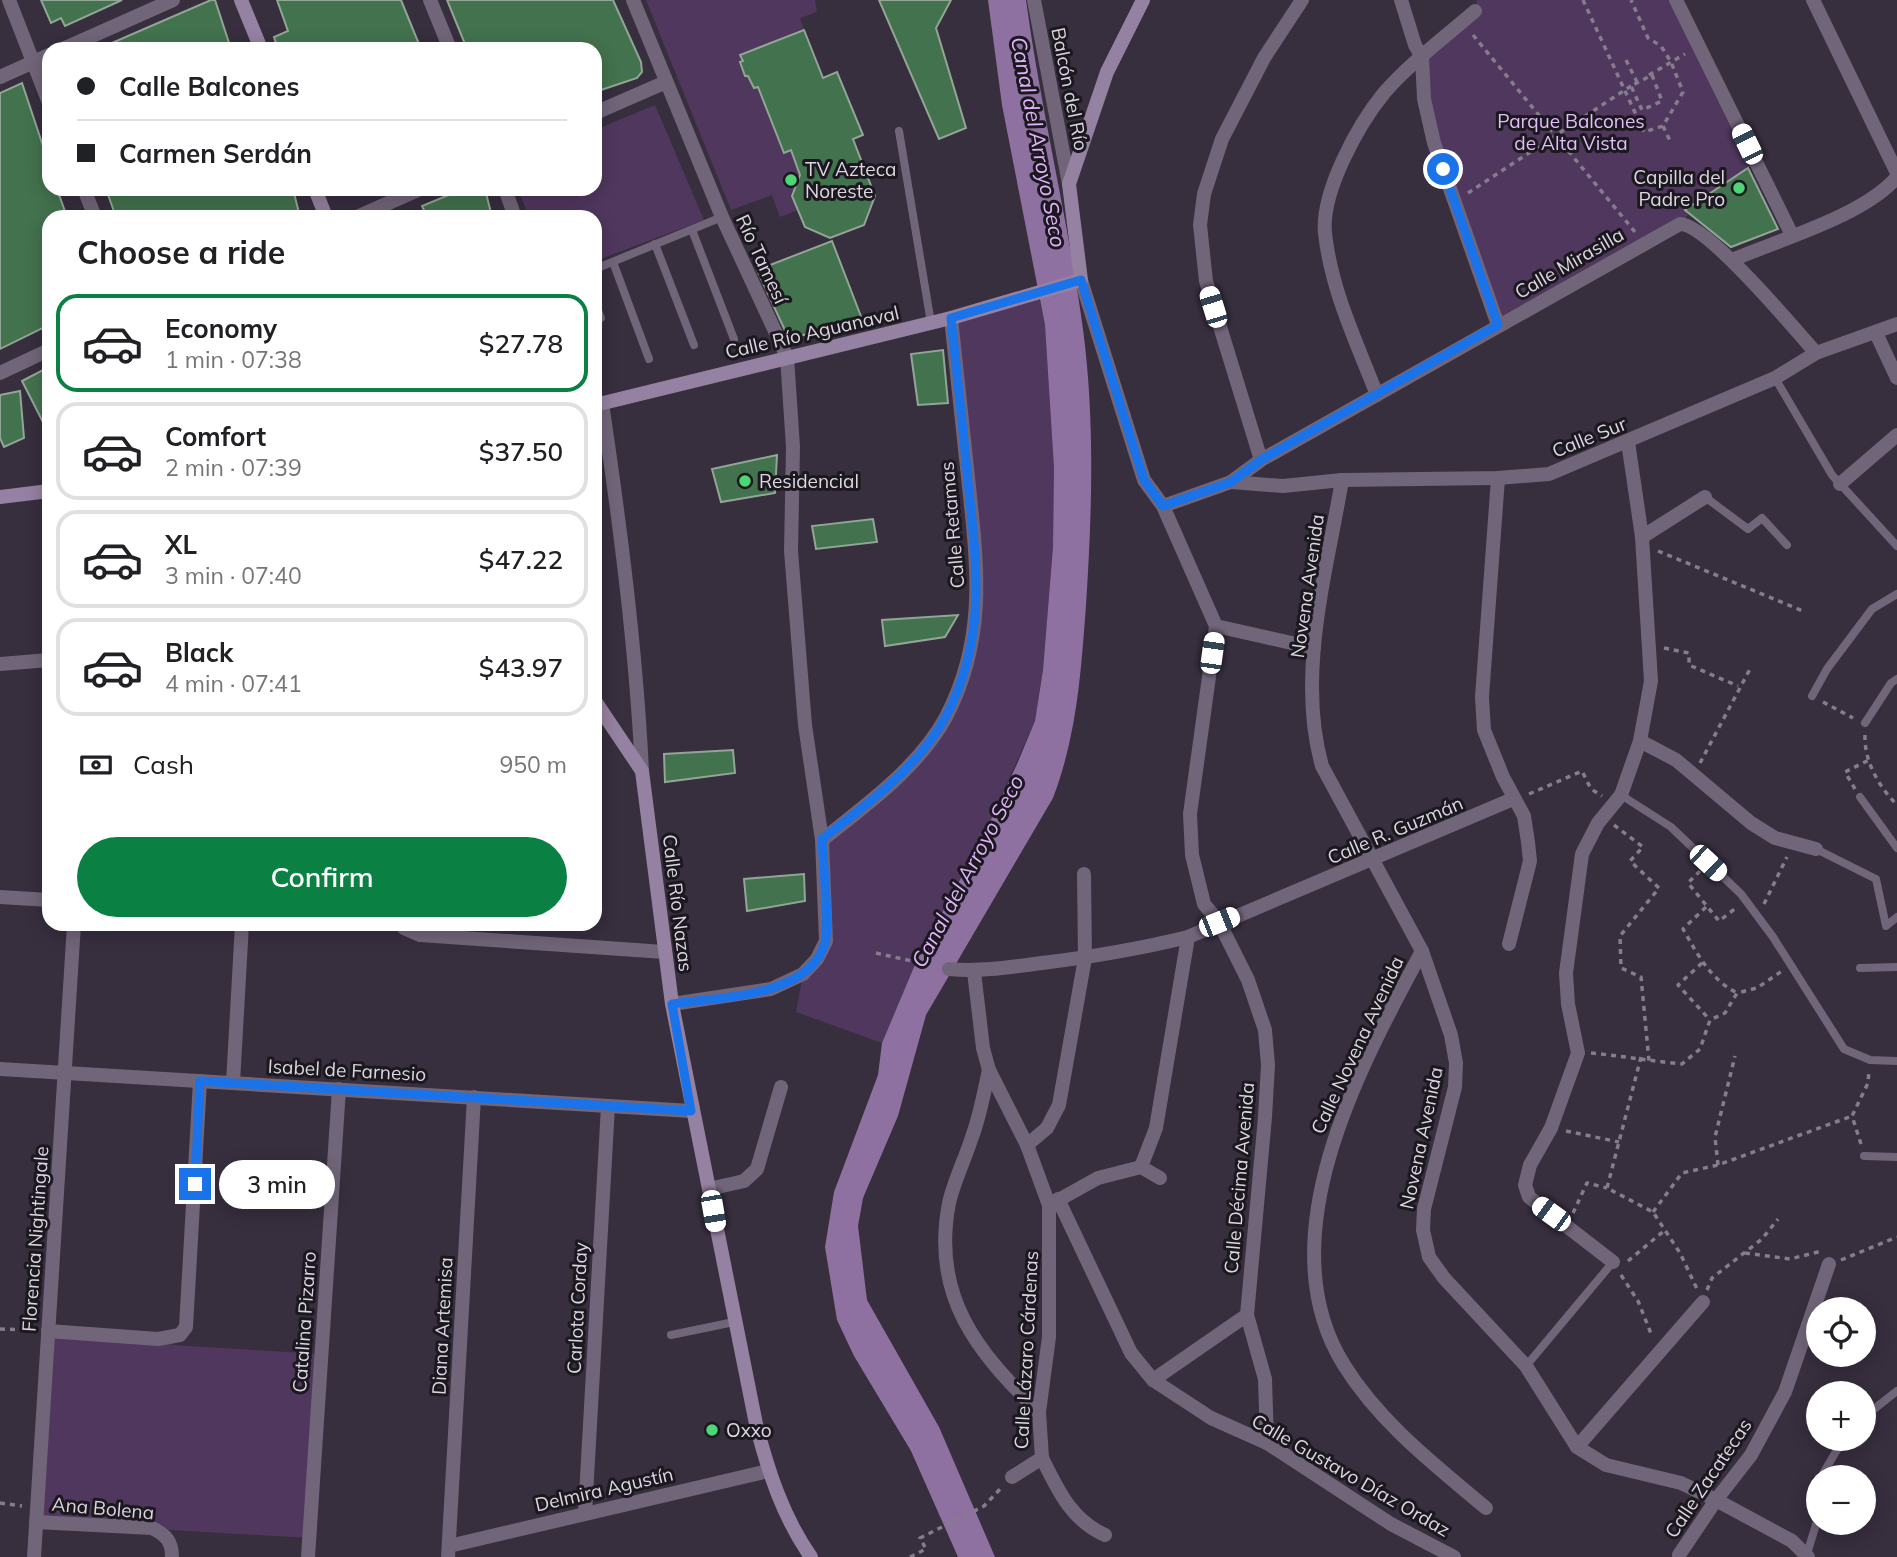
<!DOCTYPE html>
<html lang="en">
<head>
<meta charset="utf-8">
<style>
  :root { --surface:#fff; --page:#f2f2f2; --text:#202124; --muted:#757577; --line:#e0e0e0; --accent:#0b8043 }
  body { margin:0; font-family:Mulish,sans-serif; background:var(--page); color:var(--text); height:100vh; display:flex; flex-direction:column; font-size:26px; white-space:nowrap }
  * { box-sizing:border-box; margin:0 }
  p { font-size:23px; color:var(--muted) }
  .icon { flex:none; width:38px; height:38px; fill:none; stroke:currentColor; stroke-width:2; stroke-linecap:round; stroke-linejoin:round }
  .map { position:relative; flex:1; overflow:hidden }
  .side { position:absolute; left:42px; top:210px; width:560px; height:721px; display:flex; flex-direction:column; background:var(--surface); border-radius:21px; box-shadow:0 4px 18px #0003 }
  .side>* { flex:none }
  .hud { position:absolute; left:42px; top:42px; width:560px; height:154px; border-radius:21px; box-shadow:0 4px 18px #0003; display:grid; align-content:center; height:154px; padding:0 35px; background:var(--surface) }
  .controls { position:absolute; left:1806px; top:1297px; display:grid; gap:14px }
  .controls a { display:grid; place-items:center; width:70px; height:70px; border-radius:50%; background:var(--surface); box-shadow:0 4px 18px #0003; font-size:35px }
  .end { position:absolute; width:32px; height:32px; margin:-16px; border:9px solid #1a73e8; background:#fff; box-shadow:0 0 0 4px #fff }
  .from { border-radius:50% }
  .bubble { position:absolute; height:49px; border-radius:24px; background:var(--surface); box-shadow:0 4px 18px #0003; font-size:23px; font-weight:600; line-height:49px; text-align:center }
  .car { position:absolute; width:21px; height:42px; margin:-21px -10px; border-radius:9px; box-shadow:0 0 5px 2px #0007; background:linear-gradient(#fff 24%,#345 0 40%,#fff 0 76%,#345 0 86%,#fff 0) }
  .hud b { display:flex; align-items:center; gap:24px; height:66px; font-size:26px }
  .hud b+b { border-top:2px solid var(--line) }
  .hud i { width:18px; height:18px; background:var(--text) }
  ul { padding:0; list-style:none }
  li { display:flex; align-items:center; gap:21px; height:98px; margin:0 14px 10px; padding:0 21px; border:4px solid var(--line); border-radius:21px }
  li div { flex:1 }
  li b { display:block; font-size:26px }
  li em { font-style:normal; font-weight:600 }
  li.active { border-color:var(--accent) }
  li>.icon { width:63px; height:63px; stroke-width:1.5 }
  h2 { padding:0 35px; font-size:32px; line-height:84px }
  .pay { display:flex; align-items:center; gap:18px; height:77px; padding:0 35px; font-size:26px }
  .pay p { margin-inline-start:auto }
  .cta { display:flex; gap:14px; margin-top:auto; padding:14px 35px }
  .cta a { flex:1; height:80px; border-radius:42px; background:var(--accent); color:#fff; font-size:28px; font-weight:600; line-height:80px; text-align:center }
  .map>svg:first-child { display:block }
</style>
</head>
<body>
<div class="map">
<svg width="1897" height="1557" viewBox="0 0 1897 1557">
  <rect width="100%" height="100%" fill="#372e3e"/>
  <g fill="#50375e">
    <polygon points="646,0 815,0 817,12 800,18 804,30 740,55 745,76 748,76 754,88 758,87 770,121 775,120 784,153 791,150 800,175 792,196 798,210 780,217 772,195 731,210"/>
    <polygon points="1477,0 1669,0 1750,167 1677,224 1498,325 1434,143 1422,57 1475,11"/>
    <polygon points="655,105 704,220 595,261 595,217 529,217 518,189 595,189 595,130"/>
    <polygon points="1038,293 1045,325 1054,468 1053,547 1043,670 1035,721 979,845 919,955 882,1043 796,1012 803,974 826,941 822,840 868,804 945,718 976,626 951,318"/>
    <polygon points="48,1331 186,1346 322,1354 309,1538 36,1522"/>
  </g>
  <path fill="#8e71a0" d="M988,0H1026C1041,111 1068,219 1083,329C1095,420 1092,514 1086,605C1081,672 1077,735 1053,798L926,1015L898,1116L863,1198L858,1226L867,1300L939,1427L995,1557H958L911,1451L854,1356L837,1320L825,1247L834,1192L878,1075L882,1043L919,955L979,845L1017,764L1035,721L1043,670L1053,547L1054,468L1045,325L1002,105Z"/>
  <g fill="#43724e" stroke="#93a596" stroke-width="2">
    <polygon points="41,0 122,0 65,26 61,18 51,23"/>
    <polygon points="211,0 215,0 231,49 98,49"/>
    <polygon points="277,0 401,0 421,49 278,49 274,37 288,31"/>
    <polygon points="447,0 613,0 641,62 642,72 637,78 595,92 595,49 467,49"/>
    <polygon points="879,0 951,0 936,28 966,128 939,139"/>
    <polygon points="804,30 823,78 837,72 863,135 853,139 875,196 864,225 830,238 805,227 792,196 800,175 791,150 784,153 758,87 754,88 748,76 745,76 740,62 743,61 740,55"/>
    <polygon points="22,83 49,164 49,189 57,189 67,217 49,217 49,325 0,349 0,93"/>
    <polygon points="1748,168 1778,229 1731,247 1685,210"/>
    <polygon points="106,189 293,189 300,217 116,217"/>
    <polygon points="463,189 485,189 492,217 427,217 422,206"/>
    <polygon points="832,241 862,319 789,339 757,270"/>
    <polygon points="943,350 948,403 918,405 911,354"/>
    <polygon points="49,367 49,434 22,381"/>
    <polygon points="20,391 24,438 4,447 0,438 0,395"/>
    <polygon points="777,455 775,493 721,502 712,469"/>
    <polygon points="873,519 877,542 816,549 812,526"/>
    <polygon points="958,615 945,637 885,646 882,620"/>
    <polygon points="733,750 735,773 665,782 664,754"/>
    <polygon points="804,874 805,901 747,911 744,879"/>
  </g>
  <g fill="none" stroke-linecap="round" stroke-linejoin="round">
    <g stroke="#857d8b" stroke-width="3.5" stroke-dasharray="5 5" stroke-linecap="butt">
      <polyline points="1583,0 1644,132 1663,126 1683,92 1671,62 1661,46 1648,38 1631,0"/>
      <polyline points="1473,35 1635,232"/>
      <polyline points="1626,60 1637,82"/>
      <polyline points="1649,75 1685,54"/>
      <polygon points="1652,75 1662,101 1642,110 1631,86"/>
      <polyline points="1663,126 1670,141"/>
      <polyline points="1468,193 1631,86"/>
      <polyline points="1658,551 1803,611"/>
      <polyline points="1664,648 1689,653 1689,665 1738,686"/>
      <polyline points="1823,702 1853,718"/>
      <path d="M1865,735C1864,761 1879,787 1897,805"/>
      <polyline points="1700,763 1750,669"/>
      <polyline points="1855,789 1845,772 1869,760"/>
      <polyline points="1529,794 1582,771 1591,789 1602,796"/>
      <polyline points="1614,825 1643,847 1630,861 1659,888 1620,936 1621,968 1641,977 1649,1061"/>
      <polyline points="1700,871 1688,883 1719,921 1736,908"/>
      <polyline points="1764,904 1787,857"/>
      <path d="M1706,907L1683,929C1698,955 1710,979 1737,993"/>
      <polyline points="876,953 934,966"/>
      <polyline points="1702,963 1678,985 1710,1020"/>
      <path d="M1591,1053C1622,1056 1651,1061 1682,1064L1700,1049L1710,1020L1725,1013L1737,993L1757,988L1782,971"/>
      <polyline points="1641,1057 1607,1188 1653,1212 1680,1253 1698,1291"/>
      <polyline points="1566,1131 1619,1142"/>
      <polyline points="1861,1144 1852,1116 1868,1083 1869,1070"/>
      <polyline points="1718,1165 1715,1137 1735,1056"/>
      <polyline points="1653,1212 1682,1173 1718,1165 1852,1116"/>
      <polyline points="1573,1213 1587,1183 1607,1188"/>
      <polyline points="1745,1253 1790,1259 1822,1251"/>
      <polyline points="1841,1260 1897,1237"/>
      <polyline points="1628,1261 1665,1230"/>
      <polyline points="1621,1275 1638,1301 1652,1336"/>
      <polyline points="1707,1290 1712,1278 1762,1239 1778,1219"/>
      <polyline points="0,1329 33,1330"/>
      <polyline points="0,1503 22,1506"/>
      <polyline points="910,1557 926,1549 920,1538 984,1506 1003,1486"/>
    </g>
    <g stroke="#716579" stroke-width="8">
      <polyline points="899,131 931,323"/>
      <polyline points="692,230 734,339"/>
      <polyline points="655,244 694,345"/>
      <polyline points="613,262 649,359"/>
      <polyline points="595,269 722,217"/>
      <polyline points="595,303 601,318"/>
      <polyline points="1775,378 1832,475 1897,546"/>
      <polyline points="1705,497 1748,529 1762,518 1787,545"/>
      <polyline points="1812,696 1827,669 1872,609 1897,594"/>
      <polyline points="1865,723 1891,683 1897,679"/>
      <polyline points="1621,795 1671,827 1741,894 1773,937 1844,1049 1870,1060 1897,1061"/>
      <polyline points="1860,797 1897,848"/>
      <polyline points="1816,849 1876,879 1886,926 1897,917"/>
      <polyline points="1860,968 1897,967"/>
      <polyline points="1864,1156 1897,1157"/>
      <polyline points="671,1335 734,1322"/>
      <polyline points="1526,1366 1613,1262"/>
      <polyline points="1864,1417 1897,1391"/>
      <polyline points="1821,1477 1844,1438"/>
      <polyline points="1806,1557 1818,1518"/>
    </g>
    <g stroke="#716579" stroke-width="14">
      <polyline points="9,0 49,103"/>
      <polyline points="430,0 450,49"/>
      <polyline points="633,0 722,217 787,357 793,447 791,551 805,725 822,840 826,941 817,959 803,974 771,989 672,1004"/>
      <polyline points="1034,0 1069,184"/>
      <polyline points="1401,0 1415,45 1422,57 1424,99 1434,143 1498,325"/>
      <polyline points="1676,0 1792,235"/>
      <polyline points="1813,0 1897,173"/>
      <polyline points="63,49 173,0"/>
      <polyline points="0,77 49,55"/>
      <polyline points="595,113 666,82"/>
      <polyline points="84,189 95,217"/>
      <polyline points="505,189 515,217"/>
      <polyline points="357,217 420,189"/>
      <path d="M1732,260C1781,239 1863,216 1897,177"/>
      <polyline points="1081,280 1144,480 1163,506 1216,626 1190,814 1192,855 1204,904 1219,922 1248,980 1265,1030 1268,1065 1265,1117 1247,1315 1265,1379 1267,1443"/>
      <polyline points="1876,333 1897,378"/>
      <polyline points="0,373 49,350"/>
      <path d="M1377,395C1357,343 1331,290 1325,233C1321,192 1358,125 1384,93C1410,63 1445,37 1475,11"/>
      <path d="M602,403C620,525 636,647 642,771"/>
      <polyline points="1261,460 1206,281 1200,225 1204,194 1222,139 1264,58 1302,0"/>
      <polyline points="1498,478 1482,697 1484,730 1503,777 1524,816 1528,842 1530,861 1509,944"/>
      <path d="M1342,480C1327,571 1296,674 1322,766L1422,951L1451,1035L1456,1063L1455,1087L1424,1209L1423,1230L1429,1257L1444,1278L1526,1366L1577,1447L1606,1465L1681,1483L1716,1500L1792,1541L1808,1557"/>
      <polyline points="1231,482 1283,486 1342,480 1498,478 1549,474 1775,378 1816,353 1897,324"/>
      <polyline points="1840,484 1897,435"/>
      <path d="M1163,506L1231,482L1261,460L1680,224C1707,224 1795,329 1816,353"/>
      <polyline points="1642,537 1705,497"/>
      <polyline points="1216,626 1314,648"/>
      <polyline points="0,664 49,660"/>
      <polyline points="1640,741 1676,760 1751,823 1775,838 1816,849"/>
      <path d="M822,840C866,805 919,767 946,717C988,636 977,563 968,477C962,424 957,371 951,318"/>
      <polyline points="0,897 49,900"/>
      <polyline points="401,924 404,928 420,935 664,952"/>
      <path d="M1422,951C1360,1066 1265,1239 1344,1365C1380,1423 1435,1465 1486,1508"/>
      <path d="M949,969C981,972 1011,967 1042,963C1091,957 1139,949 1188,937L1513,799"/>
      <polyline points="974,972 983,1048 989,1070 1027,1145 1049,1205 1049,1337 1039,1412 1042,1458 1012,1477"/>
      <polyline points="0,1069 691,1111"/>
      <path d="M989,1070C984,1092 980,1116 972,1137C965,1159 954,1181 949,1203C931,1296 977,1352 1039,1412"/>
      <polyline points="233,1083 242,924"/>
      <polyline points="1027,1145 1047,1128 1059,1105 1085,958 1084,874"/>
      <polyline points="1141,1167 1156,1128 1188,937"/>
      <polyline points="709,1189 744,1181 757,1169 781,1087"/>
      <polyline points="1058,1199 1131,1353 1153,1380 1211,1418 1267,1443 1391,1524 1454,1557"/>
      <polyline points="1053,1203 1098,1178 1141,1167 1160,1178"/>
      <polyline points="1613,1262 1529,1197 1525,1185 1530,1165 1551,1128 1578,1053 1568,1004 1566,973 1582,854 1598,823 1621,795 1640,741 1651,681 1642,537 1628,442"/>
      <polyline points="48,1331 158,1339 180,1335 186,1327 200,1081"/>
      <polyline points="1153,1380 1247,1315"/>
      <polyline points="1577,1447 1703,1302"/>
      <path d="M1042,1458C1058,1490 1071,1520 1105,1535"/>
      <polyline points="585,1513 608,1106"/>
      <path d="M36,1522L152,1528C166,1535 172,1541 172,1557"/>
      <polyline points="449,1546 768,1471"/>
      <polyline points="1679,1555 1716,1500 1751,1455 1785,1392 1829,1264"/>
      <polyline points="34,1557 74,924"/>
      <polyline points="308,1557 339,1089"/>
      <polyline points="448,1557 474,1097"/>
    </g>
    <g stroke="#9581a1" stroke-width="14">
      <polyline points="241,0 261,49"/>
      <polyline points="315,189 326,217"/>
      <polyline points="595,405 951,318 1081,280 1069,184 1107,72 1143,0"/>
      <polyline points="0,497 49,491"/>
      <path d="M595,701L642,771L672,1004L756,1424C768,1471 783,1517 811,1557"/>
    </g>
  </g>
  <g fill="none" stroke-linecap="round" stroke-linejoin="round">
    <path stroke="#1a73e8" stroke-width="9" d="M195,1184L200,1081L691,1111L672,1004C718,997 809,998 825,943C830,927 823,861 822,839C866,805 919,767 946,716C987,638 977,567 968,482C963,428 957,373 951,318L1081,280L1144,480L1163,506L1231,482L1261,460L1498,325L1443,169"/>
  </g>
  <g fill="#4dd676" stroke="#1c181f" stroke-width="2.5">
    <circle cx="791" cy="180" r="7"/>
    <circle cx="1739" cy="188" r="7"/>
    <circle cx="745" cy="481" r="7"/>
    <circle cx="712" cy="1430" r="7"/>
  </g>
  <g text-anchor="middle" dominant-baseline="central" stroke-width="6" stroke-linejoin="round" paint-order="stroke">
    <g font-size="19" fill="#dcd6e1" stroke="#1c181f">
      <text transform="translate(1070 89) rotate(79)">Balcón del Río</text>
      <text transform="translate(762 259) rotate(65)">Río Tamesí</text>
      <text transform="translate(1569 263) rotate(-30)">Calle Mirasilla</text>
      <text transform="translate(812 332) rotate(-13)">Calle Río Aguanaval</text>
      <text transform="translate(1589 437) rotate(-22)">Calle Sur</text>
      <text transform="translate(952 525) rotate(-95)">Calle Retamas</text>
      <text transform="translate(1307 586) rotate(-82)">Novena Avenida</text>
      <text transform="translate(1395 830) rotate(-23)">Calle R. Guzmán</text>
      <text transform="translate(678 903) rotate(83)">Calle Río Nazas</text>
      <text transform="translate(1357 1045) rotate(-65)">Calle Novena Avenida</text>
      <text transform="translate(347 1070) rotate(3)">Isabel de Farnesio</text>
      <text transform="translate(1421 1138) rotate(-78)">Novena Avenida</text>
      <text transform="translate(1239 1178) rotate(-85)">Calle Décima Avenida</text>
      <text transform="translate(35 1239) rotate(-86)">Florencia Nightingale</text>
      <text transform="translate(577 1308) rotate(-87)">Carlota Corday</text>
      <text transform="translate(304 1322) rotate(-86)">Catalina Pizarro</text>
      <text transform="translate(442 1326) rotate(-87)">Diana Artemisa</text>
      <text transform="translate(1026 1350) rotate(-87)">Calle Lázaro Cárdenas</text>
      <text transform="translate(1351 1475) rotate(30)">Calle Gustavo Díaz Ordaz</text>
      <text transform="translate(1708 1478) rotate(-56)">Calle Zacatecas</text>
      <text transform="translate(604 1489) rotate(-13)">Delmira Agustín</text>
      <text transform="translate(103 1508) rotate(5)">Ana Bolena</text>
    </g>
    <g font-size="19" fill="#e1bef7" stroke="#1c181f">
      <text x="1571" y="121">Parque Balcones<tspan x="1571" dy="22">de Alta Vista</tspan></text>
    </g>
    <g font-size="19" fill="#dcd6e1" stroke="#1c181f" text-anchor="start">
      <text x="805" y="169">TV Azteca<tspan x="805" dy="22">Noreste</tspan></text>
      <text x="1725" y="177" text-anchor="end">Capilla del<tspan x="1725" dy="22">Padre Pro</tspan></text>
      <text x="759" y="481">Residencial</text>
      <text x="726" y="1430">Oxxo</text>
    </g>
    <g font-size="21" font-style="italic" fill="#e0b4fb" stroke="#1c181f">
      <text transform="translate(1039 142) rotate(79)">Canal del Arroyo Seco</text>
      <text transform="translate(967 871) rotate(-62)">Canal del Arroyo Seco</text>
    </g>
  </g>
</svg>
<div class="controls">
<a><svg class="icon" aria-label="locate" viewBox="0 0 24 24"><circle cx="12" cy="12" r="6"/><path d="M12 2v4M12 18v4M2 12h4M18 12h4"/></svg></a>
<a>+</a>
<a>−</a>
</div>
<i class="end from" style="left:1443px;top:169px"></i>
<i class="end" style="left:195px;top:1184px"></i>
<div class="bubble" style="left:219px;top:1160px;width:116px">3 min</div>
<i class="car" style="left:1747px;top:144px;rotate:334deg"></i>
<i class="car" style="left:1213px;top:307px;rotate:343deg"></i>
<i class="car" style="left:1212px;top:653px;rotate:8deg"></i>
<i class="car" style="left:1708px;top:863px;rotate:133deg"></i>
<i class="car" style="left:1219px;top:922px;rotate:68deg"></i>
<i class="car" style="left:713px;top:1211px;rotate:170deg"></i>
<i class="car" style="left:1551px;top:1214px;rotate:306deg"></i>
<div class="hud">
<b><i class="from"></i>Calle Balcones</b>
<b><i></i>Carmen Serdán</b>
</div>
<section class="side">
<h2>Choose a ride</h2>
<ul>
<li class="active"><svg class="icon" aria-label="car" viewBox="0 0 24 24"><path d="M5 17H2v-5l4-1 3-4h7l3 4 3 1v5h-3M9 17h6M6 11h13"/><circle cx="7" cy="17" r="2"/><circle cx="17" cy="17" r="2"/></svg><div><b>Economy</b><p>1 min · 07:38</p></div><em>$27.78</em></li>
<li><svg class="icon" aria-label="car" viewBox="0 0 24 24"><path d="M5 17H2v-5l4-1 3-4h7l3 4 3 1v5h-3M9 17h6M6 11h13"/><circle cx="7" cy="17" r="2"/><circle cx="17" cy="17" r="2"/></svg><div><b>Comfort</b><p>2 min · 07:39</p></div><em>$37.50</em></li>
<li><svg class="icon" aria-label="car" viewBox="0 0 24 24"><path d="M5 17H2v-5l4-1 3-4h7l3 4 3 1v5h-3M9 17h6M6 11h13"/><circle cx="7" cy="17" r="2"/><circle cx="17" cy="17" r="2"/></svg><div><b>XL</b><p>3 min · 07:40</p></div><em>$47.22</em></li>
<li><svg class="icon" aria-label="car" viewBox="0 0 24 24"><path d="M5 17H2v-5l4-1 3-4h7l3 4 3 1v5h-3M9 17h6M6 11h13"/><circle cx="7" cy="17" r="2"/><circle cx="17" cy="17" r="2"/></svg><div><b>Black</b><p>4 min · 07:41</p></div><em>$43.97</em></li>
</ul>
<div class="pay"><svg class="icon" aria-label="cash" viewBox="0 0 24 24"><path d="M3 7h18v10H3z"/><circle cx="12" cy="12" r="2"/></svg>Cash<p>950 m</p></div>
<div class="cta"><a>Confirm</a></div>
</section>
</div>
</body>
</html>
